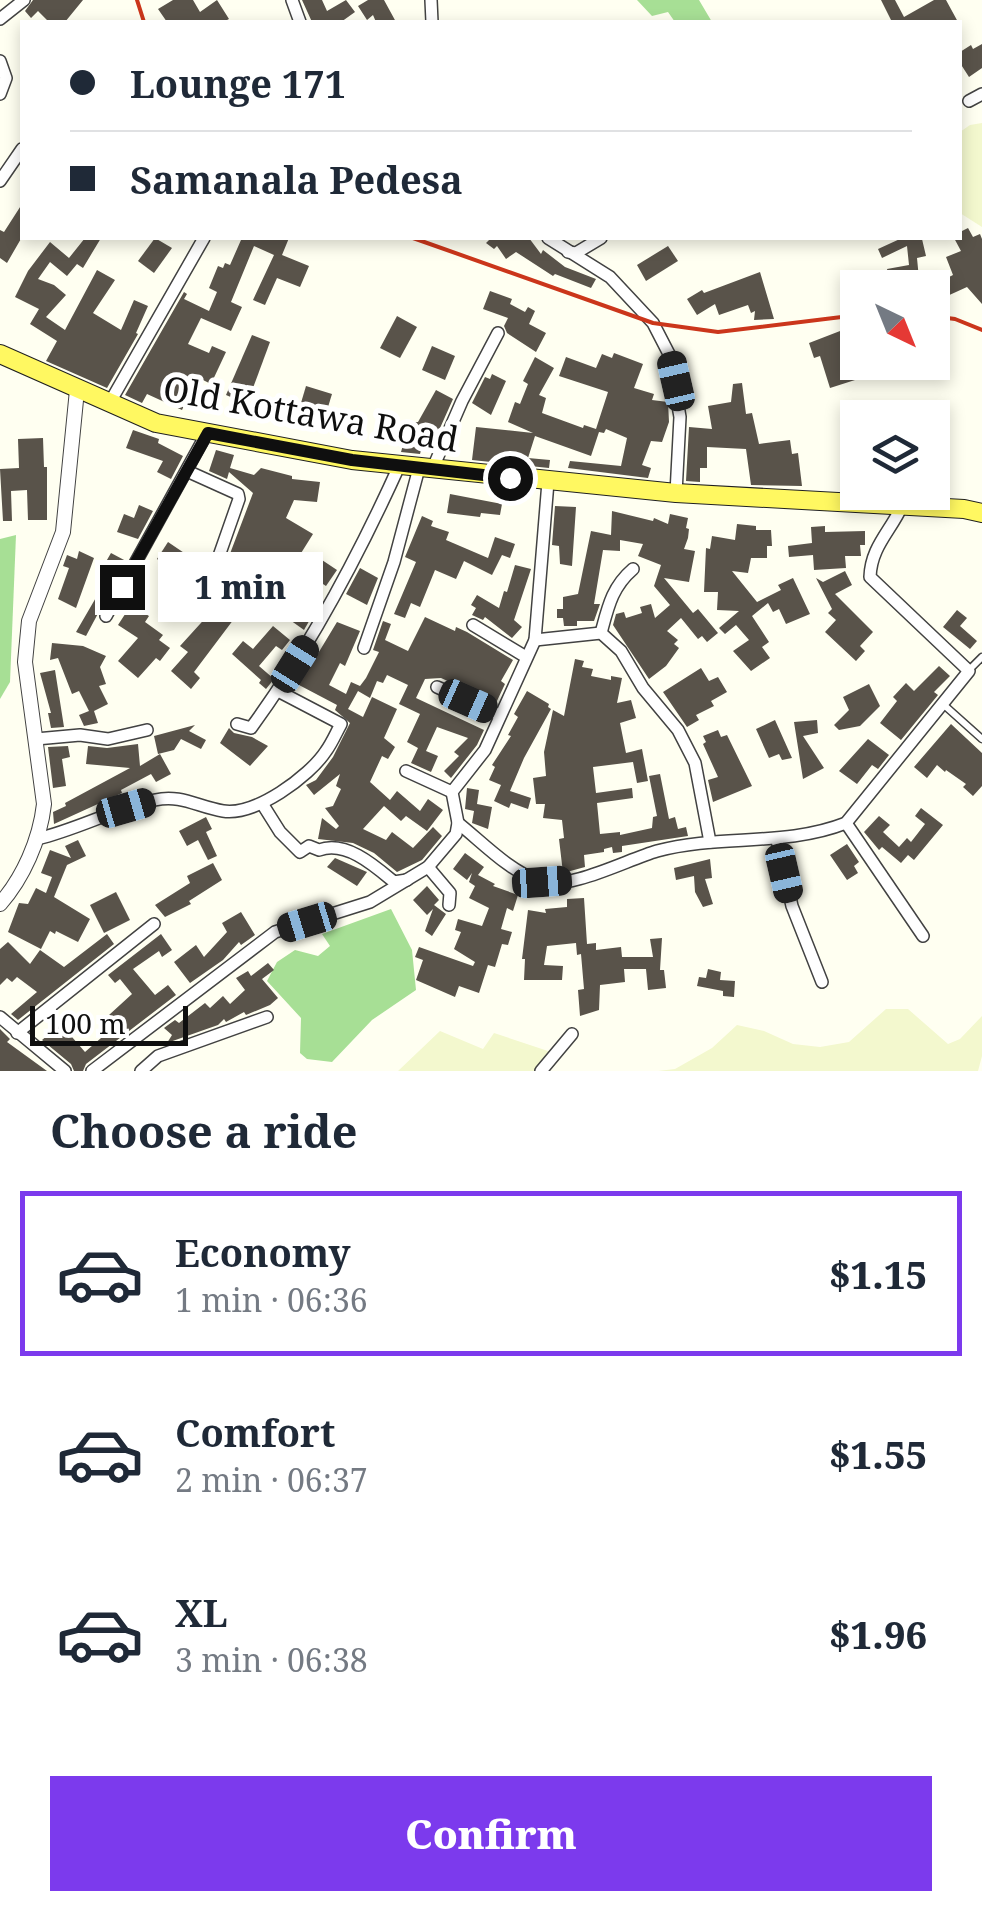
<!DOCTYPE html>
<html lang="en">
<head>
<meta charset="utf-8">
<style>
  :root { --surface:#fff; --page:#f2f2f3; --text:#1f2937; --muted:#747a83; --line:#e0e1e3; --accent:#7c3aed }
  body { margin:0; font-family:"Noto Serif",serif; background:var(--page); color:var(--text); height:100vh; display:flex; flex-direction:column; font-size:38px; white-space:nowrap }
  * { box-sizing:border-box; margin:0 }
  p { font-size:32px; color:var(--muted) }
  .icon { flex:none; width:55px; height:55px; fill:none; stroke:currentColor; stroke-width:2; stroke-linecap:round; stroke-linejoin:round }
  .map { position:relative; height:1071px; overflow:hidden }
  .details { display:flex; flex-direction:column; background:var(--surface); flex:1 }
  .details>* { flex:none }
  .banner { position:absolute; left:20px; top:20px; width:942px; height:220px; border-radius:0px; box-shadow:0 5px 15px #0003; display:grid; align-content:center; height:220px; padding:0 50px; background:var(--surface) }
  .needle { width:65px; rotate:137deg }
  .tools { position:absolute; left:840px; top:270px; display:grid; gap:20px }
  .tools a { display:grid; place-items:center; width:110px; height:110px; border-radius:0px; background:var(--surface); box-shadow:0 5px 15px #0003; font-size:50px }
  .scale { position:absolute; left:30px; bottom:25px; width:158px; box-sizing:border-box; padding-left:10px; border:5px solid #0f0f0f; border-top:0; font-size:28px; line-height:35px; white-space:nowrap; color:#0f0f0f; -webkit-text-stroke:8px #fff; paint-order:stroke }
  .end { position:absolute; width:45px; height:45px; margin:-22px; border:12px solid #0f0f0f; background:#fff; box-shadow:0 0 0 5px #fff }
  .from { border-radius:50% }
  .bubble { position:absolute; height:70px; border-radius:0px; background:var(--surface); box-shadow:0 5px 15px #0003; font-size:32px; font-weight:800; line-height:70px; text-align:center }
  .car { position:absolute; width:30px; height:60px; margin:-30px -15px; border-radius:12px; box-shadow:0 0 8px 2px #0007; background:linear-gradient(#222 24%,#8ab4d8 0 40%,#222 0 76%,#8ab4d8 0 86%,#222 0) }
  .banner b { display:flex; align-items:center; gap:35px; height:95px; font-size:38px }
  .banner b+b { border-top:2px solid var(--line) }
  .banner i { width:25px; height:25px; background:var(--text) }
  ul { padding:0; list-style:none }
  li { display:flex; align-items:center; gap:30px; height:165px; margin:0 20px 15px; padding:0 30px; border:5px solid transparent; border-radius:0px }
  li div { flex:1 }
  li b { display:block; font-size:38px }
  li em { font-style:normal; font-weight:800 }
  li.current { border-color:var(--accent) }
  li>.icon { width:90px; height:90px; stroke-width:1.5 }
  h2 { padding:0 50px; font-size:45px; line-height:120px }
  .action { display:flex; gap:20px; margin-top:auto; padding:20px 50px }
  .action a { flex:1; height:115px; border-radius:0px; background:var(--accent); color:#fff; font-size:40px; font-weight:800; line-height:115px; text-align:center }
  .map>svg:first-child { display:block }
</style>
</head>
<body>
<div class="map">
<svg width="982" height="1071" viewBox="0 0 982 1071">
  <rect width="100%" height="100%" fill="#fffff1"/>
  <g fill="#f3f8ce">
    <polygon points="982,123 982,227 960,213 960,132 970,125"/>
    <polygon points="886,1009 908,1009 948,1044 960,1039 982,1016 982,1056 978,1071 658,1071 675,1069 712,1048 737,1025 764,1031 793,1044 820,1047 849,1042"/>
    <polygon points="440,1031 483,1049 494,1033 554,1053 539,1071 398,1071"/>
  </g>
  <g fill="#a7df95">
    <polygon points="637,0 699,0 712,22 675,22 668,12 652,16"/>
    <polygon points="16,535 10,682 0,699 0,539"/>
    <polygon points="391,909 412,950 416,990 372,1020 332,1062 307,1059 300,1053 301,1018 267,981 277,962 295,950 318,956 330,946 322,934"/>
  </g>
  <g fill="#59534a">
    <polygon points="33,0 83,0 65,22 49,22 38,11 31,18 25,11"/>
    <polygon points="173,0 193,0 200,12 217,0 229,19 223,22 167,22 158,9"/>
    <polygon points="302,0 322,0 327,11 346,0 355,12 341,22 312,22"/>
    <polygon points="368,0 384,0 396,22 376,22 373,15 367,20 358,6"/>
    <polygon points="881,0 895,0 904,17 934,0 946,0 958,22 892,22"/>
    <polygon points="982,44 982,68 969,77 960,63 960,52 971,45 973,49"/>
    <polygon points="22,204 22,237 7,263 0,258 0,230 4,232"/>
    <polygon points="968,228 973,237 980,234 982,239 982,304 967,287 945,297 939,282 953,275 946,257 961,251 954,238 960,238 960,232"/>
    <polygon points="85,238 101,238 83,268 77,264 67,276 50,262 38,279 54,285 66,295 46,317 65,330 97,270 115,280 93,313 121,330 134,300 148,306 136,333 138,334 107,388 46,361 57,341 30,324 39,309 15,297 28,271 50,242 69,258"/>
    <polygon points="155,238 172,248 154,273 138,261"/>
    <polygon points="235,238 289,238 282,255 309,266 300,287 277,278 265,305 253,300 274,255 254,246 231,302 242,307 231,331 201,318 188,344 209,353 212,346 226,352 211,384 197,377 182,410 147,394 142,403 125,395 184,292 187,294 184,299 209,311 217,292 209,288 218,266 223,268 225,263 230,265 241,240"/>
    <polygon points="491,238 529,238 541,254 543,250 565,267 596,279 591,288 555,274 553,276 516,252 506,259 497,246 494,249 486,243"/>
    <polygon points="902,238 925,238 922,239 926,256 917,258 919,279 908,280 909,286 899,288 862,288 861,284 889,278 887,269 909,265 907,246 882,258 878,249"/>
    <polygon points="668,246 678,261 646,281 637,265"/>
    <polygon points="760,272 774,319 754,320 755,311 751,313 748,305 719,315 715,304 697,315 687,299 702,290 704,293"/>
    <polygon points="490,291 512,299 510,304 525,312 528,307 535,311 529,324 546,333 536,352 507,333 504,326 508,318 483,309"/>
    <polygon points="397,316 417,327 400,358 380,348"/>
    <polygon points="853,326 855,340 843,342 855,380 830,388 820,356 814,358 809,343"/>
    <polygon points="252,335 270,342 247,404 226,395"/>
    <polygon points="432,346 455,356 445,380 422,370"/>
    <polygon points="614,353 643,364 634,388 654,394 652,400 668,402 669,422 662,442 651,441 642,465 651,468 648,478 568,468 570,461 621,466 627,438 606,429 604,433 599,432 591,456 535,436 528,458 550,460 549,468 472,460 476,427 533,433 508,422 515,402 520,404 528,384 523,381 535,357 554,368 539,395 546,398 542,413 583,428 584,425 596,429 608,392 559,376 566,357 596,368 602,354 612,358"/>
    <polygon points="492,374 506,381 491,415 472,403 485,377 490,379"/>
    <polygon points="742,383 746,414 752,413 759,444 790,440 792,454 798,453 802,486 751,485 746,449 707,447 707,468 700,468 700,482 686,481 689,427 712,429 708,406 731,402 733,384"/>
    <polygon points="306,386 332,394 324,420 298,413"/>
    <polygon points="436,390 453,399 432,446 423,443 420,454 401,452 403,445 408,446 415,422 418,422"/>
    <polygon points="133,430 159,439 158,443 183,456 171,479 157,472 163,461 126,448"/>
    <polygon points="43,438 44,467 47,467 47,520 28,520 27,490 11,491 12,521 3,521 0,469 19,468 18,439"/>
    <polygon points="216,450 234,455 230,468 254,475 261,468 292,476 292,479 320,482 317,502 294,500 286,518 313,534 298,558 313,566 319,558 337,570 326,586 306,573 304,577 292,570 271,556 261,576 268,579 259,598 249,591 243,600 246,603 194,672 200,678 191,689 171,671 188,652 180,646 210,613 206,610 216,595 213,593 224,573 218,570 228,559 253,493 229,472 227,479 209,471"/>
    <polygon points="450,494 502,504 500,515 481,513 480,517 447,513"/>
    <polygon points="139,505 153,511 138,539 117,532 124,514 134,518"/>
    <polygon points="555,506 576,507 572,566 560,564 559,546 552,545"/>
    <polygon points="612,511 653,521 654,518 668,524 670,514 688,518 686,528 689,529 688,538 684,549 695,551 689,582 664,578 693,613 698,609 718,633 707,642 702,636 698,639 681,618 667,631 678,640 674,644 679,648 666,666 649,679 613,625 616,614 624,612 626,618 642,613 640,607 651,604 655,618 670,605 654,586 661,565 638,556 643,544 620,540 620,551 603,550 594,604 600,604 594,621 577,621 577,626 564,626 563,618 557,618 557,609 563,609 563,597 578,594 591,531 611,535"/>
    <polygon points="422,516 433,521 431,526 449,532 446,540 488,558 495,537 515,544 510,558 502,555 492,575 464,561 456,579 435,570 420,607 411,603 405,618 394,614 416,562 405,557"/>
    <polygon points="737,524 756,526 756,530 771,530 772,546 767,546 767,558 751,558 748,573 732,571 757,602 781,590 778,585 793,578 810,614 786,624 779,609 773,612 768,603 752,616 769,642 762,647 770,658 751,671 733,651 749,640 736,625 725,634 719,628 739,611 717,610 718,592 704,592 706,548 710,549 712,536 735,540"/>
    <polygon points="825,526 825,532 865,531 865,545 860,545 861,556 845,556 846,568 814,570 813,555 789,557 788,546 812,543 811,527"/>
    <polygon points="168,542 196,561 185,578 157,559"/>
    <polygon points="79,551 94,558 76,608 58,599 69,568 63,566 67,555 77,559"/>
    <polygon points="111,553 126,561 86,636 76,632 112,570 104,565"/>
    <polygon points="515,565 531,569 514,620 522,627 512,638 485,617 483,620 472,615 476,608 471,605 477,595 499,608 504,591 507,592"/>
    <polygon points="360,568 378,578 367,605 346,594"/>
    <polygon points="845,571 852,585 835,594 873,632 860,646 865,651 856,661 825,632 836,620 828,613 832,609 816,578 823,582"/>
    <polygon points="282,588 316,609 304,630 269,605"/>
    <polygon points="131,605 149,616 145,622 163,635 159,640 170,648 160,661 156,658 138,678 118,661 138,638 118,625"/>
    <polygon points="957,610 967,618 960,626 977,641 970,649 943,627"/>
    <polygon points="425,617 455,631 456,627 467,632 513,660 501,681 505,684 496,703 441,678 425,679 416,698 484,730 477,745 451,778 444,771 459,756 454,752 468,738 437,727 426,751 438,756 431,772 411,763 418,748 407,742 420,714 399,704 408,685 387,675 383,683 377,681 370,698 358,691 348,709 363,717 372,697 397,709 384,738 395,747 388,759 382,756 370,782 390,800 397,791 420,811 428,799 443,810 427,831 406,816 401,821 384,806 363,829 386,840 392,832 413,848 433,827 442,836 422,860 397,872 374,853 353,843 318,839 322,818 336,829 339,826 325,808 333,806 341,789 336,786 340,774 314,795 306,785 316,780 333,757 350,723 335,710 337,705 299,685 337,622 360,631 345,666 340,663 329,685 346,694 351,682 360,686 366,678 379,652 373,650 383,621 391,624 385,640 408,651"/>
    <polygon points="273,626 290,640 282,650 276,646 259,666 274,679 266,689 259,683 261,680 232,654 243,641 253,649"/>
    <polygon points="52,643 83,646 106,656 100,667 106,684 99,686 108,704 94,711 98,723 84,726 79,715 89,711 79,691 72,694 58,658 50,660"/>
    <polygon points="575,659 584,661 582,667 593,669 591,676 611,680 611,676 622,678 617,703 631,700 636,718 620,723 626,753 642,749 648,781 637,783 633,762 593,767 596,793 632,788 633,798 597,803 600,834 620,832 620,835 652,828 653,817 657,816 649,776 660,774 669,819 675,817 678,829 686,827 688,836 622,846 622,852 613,853 612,847 604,849 604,852 584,855 585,867 563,873 559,839 564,838 562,820 543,818 545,804 536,804 533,778 546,776 544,752 553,710 564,716"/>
    <polygon points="939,666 950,676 934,692 938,695 901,740 880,723 897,701 893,697 906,683 914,691"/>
    <polygon points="701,668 709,681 718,677 727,692 711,701 714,706 696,715 699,720 687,727 663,692"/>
    <polygon points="55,670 64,727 51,728 48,713 51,713 40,673"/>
    <polygon points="869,684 880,706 860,726 839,730 834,725 849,710 843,697"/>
    <polygon points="527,691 549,704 548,707 551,709 524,758 510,791 531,798 528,809 511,803 509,808 494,801 501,785 489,780 495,767 492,765 511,736 508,735 518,717 514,714"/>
    <polygon points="775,720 792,758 782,760 779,754 769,758 756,729"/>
    <polygon points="817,720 818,733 803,736 824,768 803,779 794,722"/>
    <polygon points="951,724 982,753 982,786 973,796 963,787 966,784 946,770 945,772 937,765 927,778 914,767"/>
    <polygon points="195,725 189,731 206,740 201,749 181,739 174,750 158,754 154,736"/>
    <polygon points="229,728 234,733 252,737 268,746 250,766 220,743"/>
    <polygon points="718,730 721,737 727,735 752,786 713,802 708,780 718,777 703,744 706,742 703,736"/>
    <polygon points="868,739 889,755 878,769 872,765 857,784 839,771"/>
    <polygon points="138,744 140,766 160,754 171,774 156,782 151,774 121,790 122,793 54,824 53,812 66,806 65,803 130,768 86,764 88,746 107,748"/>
    <polygon points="68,746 70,757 62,759 66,786 53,788 48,747"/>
    <polygon points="467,788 479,790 477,804 492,807 488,829 472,823 474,811 465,809"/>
    <polygon points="921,808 943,825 914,860 908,855 901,863 882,847 879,850 864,832 879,816 890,825 883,832 899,847 907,838 911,842 925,824 915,816"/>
    <polygon points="206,817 212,829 206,832 217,856 208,860 198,840 187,846 179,831"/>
    <polygon points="78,840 86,856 67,865 54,897 90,919 78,942 56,931 55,934 50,931 41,949 8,932 19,903 28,904 36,888 46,893 52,877 41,873 50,850 71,858 65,846"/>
    <polygon points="847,844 859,862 854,866 858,873 847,880 830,855"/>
    <polygon points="465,853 484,867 478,875 495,884 493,886 518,895 513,911 507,908 501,929 512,932 508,945 502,944 495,967 488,965 479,993 459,986 455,997 416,980 423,960 415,957 419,947 473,966 475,962 454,949 461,932 455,930 458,919 482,926 489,908 469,898 475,886 469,882 472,873 467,880 453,869"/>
    <polygon points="335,858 367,872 357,886 327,867"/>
    <polygon points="710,859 712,878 705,879 713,904 703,907 695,892 694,876 676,880 674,868"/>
    <polygon points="213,863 222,880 189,901 191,904 165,917 155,905 190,883 187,876"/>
    <polygon points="427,886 439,900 434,905 446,914 432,936 425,931 433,909 427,915 413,900"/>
    <polygon points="116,892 130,920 104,933 90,905"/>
    <polygon points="584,898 587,944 596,943 596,950 621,947 622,957 653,957 650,939 662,938 660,970 664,970 666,988 648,990 646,969 624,969 625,982 600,985 599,1010 580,1016 578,990 584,989 581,954 577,955 576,943 547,946 544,965 563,966 562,980 524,980 525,959 522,959 528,910 546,913 545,909 567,907 567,899"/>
    <polygon points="241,912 255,935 241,945 239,942 223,960 190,983 174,962 196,945 204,957 227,932 222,923"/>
    <polygon points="107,934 114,944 18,1020 11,1014 37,992 17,977 12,982 7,978 0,985 0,949 8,942 30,964 40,950 64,967"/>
    <polygon points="161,934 172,950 162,957 159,951 133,969 155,995 168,985 176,995 86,1064 83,1071 74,1071 71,1064 42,1040 66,1020 77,1033 72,1037 85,1052 117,1024 109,1015 132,994 120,979 115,983 108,975"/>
    <polygon points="268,963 274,970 262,979 278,998 270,1005 246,1015 244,1012 226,1022 224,1019 218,1025 167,1043 172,1035 164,1028 168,1025 175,1020 179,1023 205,1003 210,1008 223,996 230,1004 245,990 236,978 248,971 251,976"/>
    <polygon points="708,969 721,972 720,980 735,981 734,997 723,996 723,991 697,986 699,977 706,978"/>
    <polygon points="0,1029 10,1039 7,1042 47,1071 0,1071"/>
  </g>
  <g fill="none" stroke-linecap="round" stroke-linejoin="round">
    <g stroke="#424242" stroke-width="9">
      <g id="service">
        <polyline points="969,670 982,657"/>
        <polyline points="944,705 982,739"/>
      </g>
    </g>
    <g stroke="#424242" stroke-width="14">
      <g id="minor">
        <polyline points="292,0 300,22"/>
        <polyline points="431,0 432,22"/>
        <polyline points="0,19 24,0"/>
        <polyline points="0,61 6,78 0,94"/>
        <polyline points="969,101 982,94"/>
        <polyline points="0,181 22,149"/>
        <polyline points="548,238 610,277 653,323 669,354 680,417 676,493"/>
        <polyline points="568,252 576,253 601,238"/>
        <polyline points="109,404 204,238"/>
        <polyline points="432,470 462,401 498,333"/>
        <polyline points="187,471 238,494 239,499 219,556"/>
        <polyline points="106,616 207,433"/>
        <polyline points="473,625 526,657"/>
        <path d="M601,633C608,607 612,587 633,569"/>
        <polyline points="535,640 601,633 621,651 643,688 678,730 695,763 710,842"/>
        <polyline points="364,648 394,562 419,468"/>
        <polyline points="437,687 499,715"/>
        <path d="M237,724L251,728C311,646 358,557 400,464"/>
        <polyline points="36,739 80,735 108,739 147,730"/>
        <polyline points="406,771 452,792"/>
        <path d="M263,805L280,832L300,852L309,846L319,850C346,840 375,866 394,882L407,880"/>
        <path d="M458,823C482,842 509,871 539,881C569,891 626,860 657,851C720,834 785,847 846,823L969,671L870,577C871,547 890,532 902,506"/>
        <polyline points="846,823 923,936"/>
        <path d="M37,839C78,829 114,809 155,800C181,794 198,807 223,811C255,816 309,777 326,751C332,743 336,733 341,724L278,691"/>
        <polyline points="777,840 792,906 822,982"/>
        <polyline points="428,867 450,893 449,905"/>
        <polyline points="0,1017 65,1071"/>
        <polyline points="17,1033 154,924"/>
        <polyline points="92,1071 275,932 370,902 428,867 456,834 458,823 452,792 485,750 535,640 548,482"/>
        <polyline points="141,1071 158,1056 267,1017"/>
        <polyline points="541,1071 572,1034"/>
      </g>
    </g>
    <g stroke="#424242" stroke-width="16">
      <path id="tertiary" d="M0,904C23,878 40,840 44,804L25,662L29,621L63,532L77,390"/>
    </g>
    <g stroke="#202020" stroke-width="20">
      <polyline id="primary" points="0,354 156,423 352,460 676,493 964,509 982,513"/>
    </g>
    <use href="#service" stroke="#fff" stroke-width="6"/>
    <use href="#minor" stroke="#fff" stroke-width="11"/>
    <use href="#tertiary" stroke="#fff" stroke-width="14"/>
    <use href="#primary" stroke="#fff861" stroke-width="18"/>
    <g stroke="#cb361b" stroke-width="4">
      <polyline points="137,0 144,22"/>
      <polyline points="413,238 653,323 718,332 858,315"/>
      <polyline points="932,316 955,319 982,330"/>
    </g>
  </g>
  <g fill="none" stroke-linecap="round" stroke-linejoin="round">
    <polyline stroke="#0f0f0f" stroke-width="12" points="122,587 208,433 352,460 510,478"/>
  </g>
  <g text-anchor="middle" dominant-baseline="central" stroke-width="10" stroke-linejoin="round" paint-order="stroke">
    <g font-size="35" fill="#0f0f0f" stroke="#fff">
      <text transform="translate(311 413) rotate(10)">Old Kottawa Road</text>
    </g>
  </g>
</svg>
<div class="tools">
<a><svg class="needle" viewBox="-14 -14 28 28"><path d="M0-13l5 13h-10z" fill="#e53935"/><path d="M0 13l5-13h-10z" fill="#747a83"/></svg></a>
<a><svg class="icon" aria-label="layers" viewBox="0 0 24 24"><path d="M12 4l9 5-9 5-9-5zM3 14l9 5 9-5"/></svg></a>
</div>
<div class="scale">100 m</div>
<i class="end from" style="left:510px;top:478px"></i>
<i class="end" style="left:122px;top:587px"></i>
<div class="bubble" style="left:158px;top:552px;width:165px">1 min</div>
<i class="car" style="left:676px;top:381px;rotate:347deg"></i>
<i class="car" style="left:295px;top:664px;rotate:32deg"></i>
<i class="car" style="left:468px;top:701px;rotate:114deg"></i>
<i class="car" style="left:126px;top:808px;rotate:74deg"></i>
<i class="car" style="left:784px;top:873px;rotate:167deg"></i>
<i class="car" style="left:542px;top:882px;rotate:86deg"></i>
<i class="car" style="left:307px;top:922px;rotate:253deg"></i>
<div class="banner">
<b><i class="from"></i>Lounge 171</b>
<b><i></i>Samanala Pedesa</b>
</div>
</div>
<section class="details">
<h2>Choose a ride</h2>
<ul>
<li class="current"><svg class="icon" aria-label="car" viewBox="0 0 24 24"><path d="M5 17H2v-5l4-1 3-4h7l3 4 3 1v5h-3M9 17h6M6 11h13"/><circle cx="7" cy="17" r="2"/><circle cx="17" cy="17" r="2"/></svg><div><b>Economy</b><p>1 min · 06:36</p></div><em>$1.15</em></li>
<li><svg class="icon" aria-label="car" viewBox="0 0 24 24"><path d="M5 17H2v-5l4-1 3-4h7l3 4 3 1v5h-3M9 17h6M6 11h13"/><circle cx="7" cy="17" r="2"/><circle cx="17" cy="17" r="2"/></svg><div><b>Comfort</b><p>2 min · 06:37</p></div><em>$1.55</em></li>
<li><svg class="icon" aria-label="car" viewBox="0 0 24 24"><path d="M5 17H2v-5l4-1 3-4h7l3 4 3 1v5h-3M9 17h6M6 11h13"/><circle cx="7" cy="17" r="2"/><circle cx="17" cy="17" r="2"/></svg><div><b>XL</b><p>3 min · 06:38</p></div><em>$1.96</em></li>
</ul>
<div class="action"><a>Confirm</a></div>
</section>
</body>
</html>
